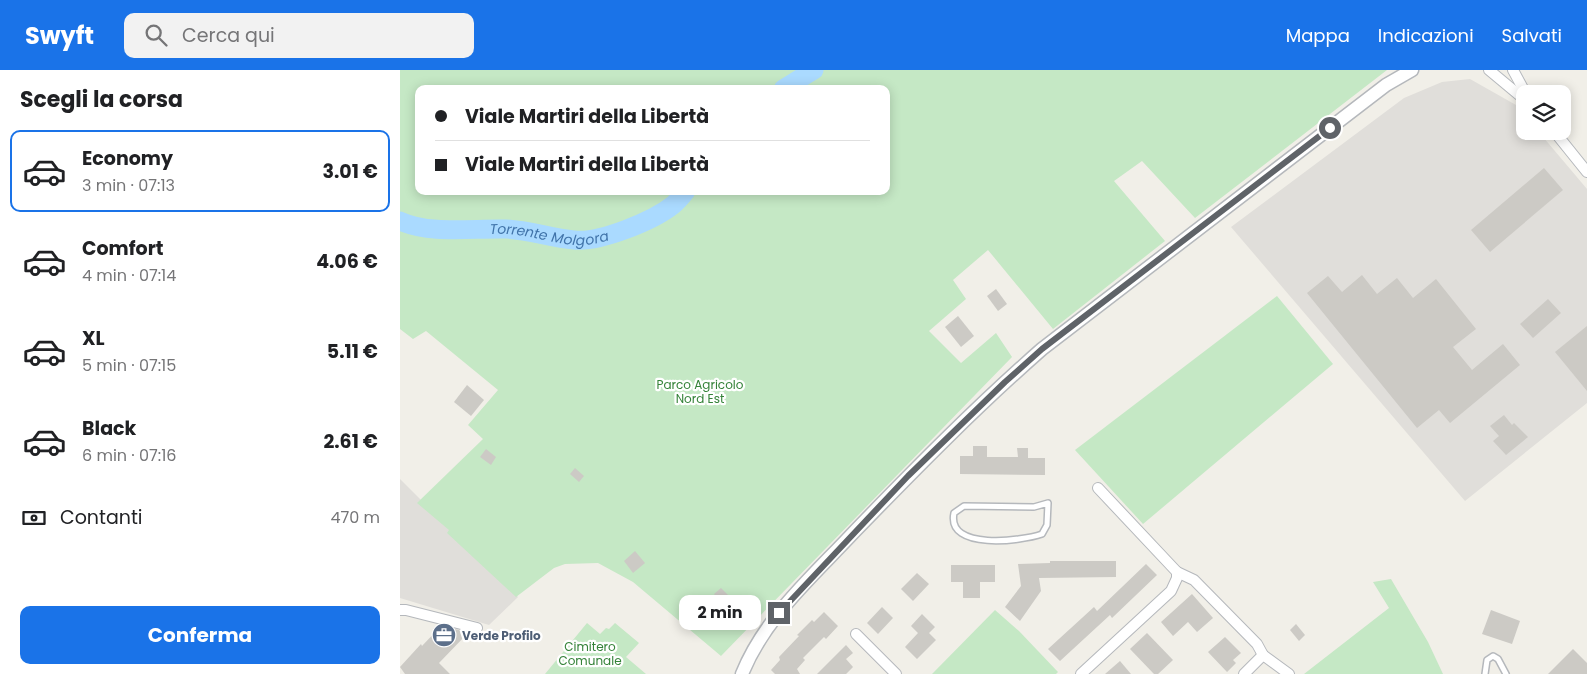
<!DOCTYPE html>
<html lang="it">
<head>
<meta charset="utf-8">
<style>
  :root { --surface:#fff; --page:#f2f2f2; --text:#202124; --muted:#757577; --line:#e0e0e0; --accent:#1a73e8 }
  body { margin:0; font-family:Poppins,sans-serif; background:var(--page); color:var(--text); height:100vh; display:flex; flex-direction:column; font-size:19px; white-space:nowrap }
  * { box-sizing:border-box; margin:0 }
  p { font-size:16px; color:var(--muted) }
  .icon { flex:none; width:28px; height:28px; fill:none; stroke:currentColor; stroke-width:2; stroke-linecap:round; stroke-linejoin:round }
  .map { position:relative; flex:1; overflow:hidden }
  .details { display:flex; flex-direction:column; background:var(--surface); width:400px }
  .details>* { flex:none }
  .top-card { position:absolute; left:15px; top:15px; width:475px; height:110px; border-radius:10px; box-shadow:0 2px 12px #0003; display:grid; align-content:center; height:110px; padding:0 20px; background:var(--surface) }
  .fabs { position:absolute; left:1116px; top:15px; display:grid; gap:10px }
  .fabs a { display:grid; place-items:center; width:55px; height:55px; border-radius:10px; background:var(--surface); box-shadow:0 2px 12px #0003; font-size:25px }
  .end { position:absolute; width:22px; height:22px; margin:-11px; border:6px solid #5f6368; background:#fff; box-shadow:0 0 0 2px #fff }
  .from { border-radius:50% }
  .bubble { position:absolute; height:35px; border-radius:10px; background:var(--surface); box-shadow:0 2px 12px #0003; font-size:16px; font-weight:700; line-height:35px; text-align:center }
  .top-card b { display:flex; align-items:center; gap:18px; height:48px; font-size:19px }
  .top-card b+b { border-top:1px solid var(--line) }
  .top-card i { width:12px; height:12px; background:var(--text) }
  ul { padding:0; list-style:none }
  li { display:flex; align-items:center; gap:15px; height:82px; margin:0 10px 8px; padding:0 10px; border:2px solid transparent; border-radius:10px }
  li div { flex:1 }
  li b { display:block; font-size:19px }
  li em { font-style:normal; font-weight:700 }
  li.active { border-color:var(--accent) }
  li>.icon { width:45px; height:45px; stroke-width:1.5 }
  h2 { padding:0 20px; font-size:22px; line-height:60px }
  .pay { display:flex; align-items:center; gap:12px; height:55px; padding:0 20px; font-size:19px }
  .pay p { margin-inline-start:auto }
  .button { display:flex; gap:10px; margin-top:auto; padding:10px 20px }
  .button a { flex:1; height:58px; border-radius:10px; background:var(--accent); color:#fff; font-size:20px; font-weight:700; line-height:58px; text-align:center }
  header { display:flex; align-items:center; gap:30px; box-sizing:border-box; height:70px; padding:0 25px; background:var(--accent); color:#fff }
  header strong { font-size:24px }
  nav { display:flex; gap:28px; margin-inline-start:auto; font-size:18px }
  .search { width:350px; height:45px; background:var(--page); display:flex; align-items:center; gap:12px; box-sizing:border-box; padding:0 18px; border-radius:10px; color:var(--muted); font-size:19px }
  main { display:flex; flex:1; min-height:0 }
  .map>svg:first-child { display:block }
</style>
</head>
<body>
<header>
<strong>Swyft</strong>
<div class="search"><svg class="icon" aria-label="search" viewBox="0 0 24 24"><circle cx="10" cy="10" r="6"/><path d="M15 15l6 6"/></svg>Cerca qui</div>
<nav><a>Mappa</a><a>Indicazioni</a><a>Salvati</a></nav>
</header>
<main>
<section class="details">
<h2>Scegli la corsa</h2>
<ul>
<li class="active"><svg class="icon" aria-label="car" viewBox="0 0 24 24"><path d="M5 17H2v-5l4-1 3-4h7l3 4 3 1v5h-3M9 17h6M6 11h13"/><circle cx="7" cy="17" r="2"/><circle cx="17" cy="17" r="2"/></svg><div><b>Economy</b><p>3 min · 07:13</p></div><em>3.01 €</em></li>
<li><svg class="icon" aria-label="car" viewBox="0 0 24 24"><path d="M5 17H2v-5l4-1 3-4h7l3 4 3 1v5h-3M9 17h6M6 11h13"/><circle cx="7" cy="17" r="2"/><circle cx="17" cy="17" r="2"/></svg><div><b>Comfort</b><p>4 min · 07:14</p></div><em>4.06 €</em></li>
<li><svg class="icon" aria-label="car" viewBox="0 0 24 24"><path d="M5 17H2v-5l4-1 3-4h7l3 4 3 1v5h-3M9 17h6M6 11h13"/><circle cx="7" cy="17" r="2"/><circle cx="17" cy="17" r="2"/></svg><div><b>XL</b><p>5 min · 07:15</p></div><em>5.11 €</em></li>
<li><svg class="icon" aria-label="car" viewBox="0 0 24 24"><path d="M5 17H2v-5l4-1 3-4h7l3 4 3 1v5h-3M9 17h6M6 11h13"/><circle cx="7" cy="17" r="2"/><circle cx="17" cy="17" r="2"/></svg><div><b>Black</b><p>6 min · 07:16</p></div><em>2.61 €</em></li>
</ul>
<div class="pay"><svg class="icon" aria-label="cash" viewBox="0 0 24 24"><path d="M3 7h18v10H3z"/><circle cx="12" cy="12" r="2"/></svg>Contanti<p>470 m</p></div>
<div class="button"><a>Conferma</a></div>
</section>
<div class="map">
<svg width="1187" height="604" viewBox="0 0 1187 604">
  <rect width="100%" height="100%" fill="#f1efe8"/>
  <g fill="#e0deda">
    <polygon points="1070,9 1116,35 1125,46 1125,61 1138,61 1187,119 1187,333 1065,431 831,157 1004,28 1042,12"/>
    <polygon points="0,409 118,527 89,555 0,528"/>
  </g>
  <g fill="#c5e8c5" fill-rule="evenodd">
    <path d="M0,0H987L795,148L742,91L714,111L765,171L653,259L588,180L553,210L566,229L529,261L561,293L596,263L612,287L321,586L233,512L198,493L165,494L154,498L116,527L47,463L49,460L17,433L83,369L68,355L98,320L26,261L13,269L0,259ZM19,19H486V121H19Z"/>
    <polygon points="877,226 933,294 743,454 675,380"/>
    <polygon points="991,509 1028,572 1043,604 904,604 989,538 973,512"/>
    <polygon points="595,540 619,561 658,602 656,604 532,604"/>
    <polygon points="187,553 200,564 206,558 209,559 215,553 239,573 226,587 246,604 145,604"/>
  </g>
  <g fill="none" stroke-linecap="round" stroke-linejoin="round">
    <g stroke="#aadaff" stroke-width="19">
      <polyline points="383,19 414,0"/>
      <path id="s1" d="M0,151C30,165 73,158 106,159C129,160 151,168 174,170C199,173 253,151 273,135C278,131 282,126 286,121"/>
    </g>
  </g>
  <g fill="#cccac5">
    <polygon points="1144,98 1163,120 1090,182 1071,160"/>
    <polygon points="962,205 977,224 997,208 1013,228 1036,209 1076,259 1053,277 1072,300 1103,274 1120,295 1050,353 1039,340 1017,358 907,223 928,206 942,222"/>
    <polygon points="596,219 607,234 598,241 587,226"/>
    <polygon points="1148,229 1161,243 1133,268 1120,254"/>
    <polygon points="558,246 574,266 561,277 545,257"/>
    <polygon points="1187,256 1187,321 1155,282"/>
    <polygon points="67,315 84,330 71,346 54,332"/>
    <polygon points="1104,345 1112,355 1114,353 1128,367 1106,385 1093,371 1099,366 1090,356"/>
    <polygon points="573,376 587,376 587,387 618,387 617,378 628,378 628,388 645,388 645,405 560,404 560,386 573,386"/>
    <polygon points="86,379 96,387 91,395 80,387"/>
    <polygon points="175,398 184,406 179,412 170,404"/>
    <polygon points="235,481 245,493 233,503 224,491"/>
    <polygon points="650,491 716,491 716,507 639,508 641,521 620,551 605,537 621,516 618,494 650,493"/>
    <polygon points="746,494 757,505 712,548 710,545 660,591 648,579 694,537 697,541"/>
    <polygon points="551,495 595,495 595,512 580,512 580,528 563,528 563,512 551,512"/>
    <polygon points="517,503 529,514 513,531 501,519"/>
    <polygon points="321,518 330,527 323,534 314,524"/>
    <polygon points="792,524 813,548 797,562 788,552 773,566 761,552"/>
    <polygon points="482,537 493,548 478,564 467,553"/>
    <polygon points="1091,540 1120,551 1112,574 1082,564"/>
    <polygon points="424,542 438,556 426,569 424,567 403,588 405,590 397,599 400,604 375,604 371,600 380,590 379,587 399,566 397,565 412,550 414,552"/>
    <polygon points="522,544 535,557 529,563 536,570 517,589 505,577 518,563 511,556"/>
    <polygon points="896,554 905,565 899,571 890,560"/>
    <polygon points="41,556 59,560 65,566 39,593 50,604 5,604 0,597 21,574 22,576"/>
    <polygon points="747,563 773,590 758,604 754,604 730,579"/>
    <polygon points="825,567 841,583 833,590 836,593 827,602 808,582"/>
    <polygon points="446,575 453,583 446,589 453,597 446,604 417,604"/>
    <polygon points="1173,579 1187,593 1187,604 1148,604"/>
    <polygon points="720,591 731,604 705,604"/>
  </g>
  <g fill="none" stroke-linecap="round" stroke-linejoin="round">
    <g stroke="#b5b8bc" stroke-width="8">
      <g id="service">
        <path d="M648,433L647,455L642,464C622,471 546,481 554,443L564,436L634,437Z"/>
        <polyline points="1085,604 1087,590 1093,586 1098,589 1106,604"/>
      </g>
    </g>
    <g stroke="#b5b8bc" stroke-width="12">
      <g id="minor">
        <polyline points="1089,0 1125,30"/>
        <polyline points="1113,0 1126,24"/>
        <polyline points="1154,61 1187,102"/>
        <polyline points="777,502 794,510 857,574 863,585 889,604"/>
        <polyline points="0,540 6,540 77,558"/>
        <polyline points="456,564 496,604"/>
        <polyline points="681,604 771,521 777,508 777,502 698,418"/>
        <polyline points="844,604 863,585"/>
      </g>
    </g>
    <g stroke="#b5b8bc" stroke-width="15">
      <path id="tertiary" d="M342,604C365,547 413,506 454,462C515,399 576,337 642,279L986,15L1012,0"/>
    </g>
    <use href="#service" stroke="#fff" stroke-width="5"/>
    <use href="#minor" stroke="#fff" stroke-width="10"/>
    <use href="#tertiary" stroke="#fff" stroke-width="12"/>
  </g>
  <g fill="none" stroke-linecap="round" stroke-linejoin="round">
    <polyline stroke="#5f6368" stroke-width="6" points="379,543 508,406 605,312 642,279 930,58"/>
  </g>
  <defs>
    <g id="office-disc" transform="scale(1.25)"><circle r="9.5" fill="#5c6f8a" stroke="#fff"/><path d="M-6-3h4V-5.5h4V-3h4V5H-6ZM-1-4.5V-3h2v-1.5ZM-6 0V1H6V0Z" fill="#fff"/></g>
  </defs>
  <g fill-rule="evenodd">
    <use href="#office-disc" x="44" y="565"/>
  </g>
  <g text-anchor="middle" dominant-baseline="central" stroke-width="4.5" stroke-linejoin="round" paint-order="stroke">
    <g font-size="12" fill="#348238" stroke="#fff">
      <text x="300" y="314">Parco Agricolo<tspan x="300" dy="14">Nord Est</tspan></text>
      <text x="190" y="576">Cimitero<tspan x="190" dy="14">Comunale</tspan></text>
    </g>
    <g font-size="12" font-weight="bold" fill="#4e5e75" stroke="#fff" text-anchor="start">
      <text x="62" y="565">Verde Profilo</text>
    </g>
    <g font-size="14" font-style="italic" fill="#4174aa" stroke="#fff">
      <text stroke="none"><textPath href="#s1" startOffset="151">Torrente Molgora</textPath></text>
    </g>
  </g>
</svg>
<div class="fabs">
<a><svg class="icon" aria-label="layers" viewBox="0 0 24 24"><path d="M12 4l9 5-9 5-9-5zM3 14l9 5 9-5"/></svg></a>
</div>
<i class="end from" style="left:930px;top:58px"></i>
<i class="end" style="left:379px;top:543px"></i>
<div class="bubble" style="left:279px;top:525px;width:82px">2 min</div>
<div class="top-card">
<b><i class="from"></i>Viale Martiri della Libertà</b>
<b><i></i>Viale Martiri della Libertà</b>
</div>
</div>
</main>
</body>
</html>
